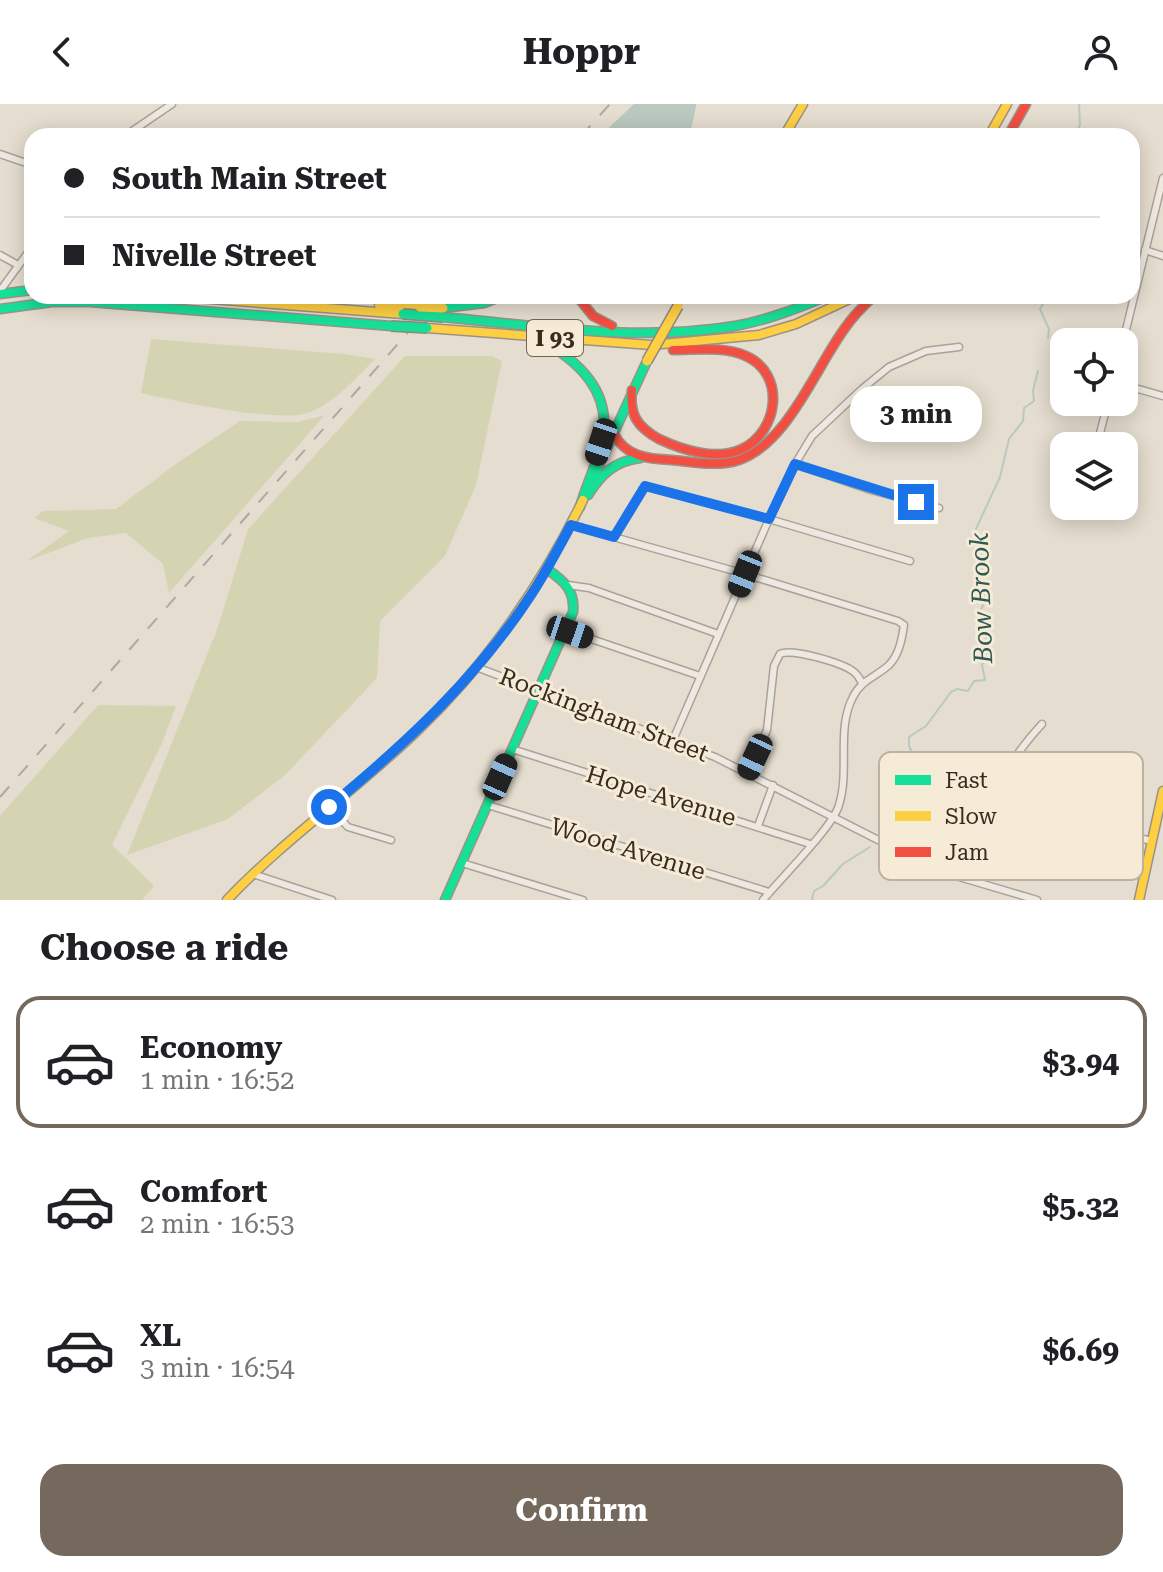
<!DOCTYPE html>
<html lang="en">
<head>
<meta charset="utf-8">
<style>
  :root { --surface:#fff; --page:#f2f2f2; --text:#202124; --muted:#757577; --line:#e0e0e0; --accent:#75695d }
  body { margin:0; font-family:"Roboto Serif",serif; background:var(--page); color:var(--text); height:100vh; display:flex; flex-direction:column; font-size:30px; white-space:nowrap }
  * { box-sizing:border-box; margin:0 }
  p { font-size:26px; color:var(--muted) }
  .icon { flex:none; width:44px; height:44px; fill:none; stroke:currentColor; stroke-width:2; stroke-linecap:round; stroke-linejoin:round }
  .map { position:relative; height:796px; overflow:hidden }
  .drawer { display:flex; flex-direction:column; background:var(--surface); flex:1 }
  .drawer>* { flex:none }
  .hud { position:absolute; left:24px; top:24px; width:1116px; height:176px; border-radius:24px; box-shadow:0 4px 20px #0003; display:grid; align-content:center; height:176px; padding:0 40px; background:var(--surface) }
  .controls { position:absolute; left:1050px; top:224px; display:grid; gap:16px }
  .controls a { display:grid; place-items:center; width:88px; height:88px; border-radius:16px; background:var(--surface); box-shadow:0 4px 20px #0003; font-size:40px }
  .end { position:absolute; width:36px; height:36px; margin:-18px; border:10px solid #1a73e8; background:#fff; box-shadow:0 0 0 4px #fff }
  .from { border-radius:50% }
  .bubble { position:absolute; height:56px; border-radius:24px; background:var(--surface); box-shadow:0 4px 20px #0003; font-size:26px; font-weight:700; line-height:56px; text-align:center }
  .car { position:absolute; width:24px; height:48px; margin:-24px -12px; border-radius:10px; box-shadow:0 0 6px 2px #0007; background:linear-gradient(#222 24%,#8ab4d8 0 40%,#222 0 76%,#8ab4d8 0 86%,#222 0) }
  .hud b { display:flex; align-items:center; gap:28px; height:76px; font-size:30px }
  .hud b+b { border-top:2px solid var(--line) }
  .hud i { width:20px; height:20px; background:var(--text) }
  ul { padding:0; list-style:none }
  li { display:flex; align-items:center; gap:24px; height:132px; margin:0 16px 12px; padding:0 24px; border:4px solid transparent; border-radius:24px }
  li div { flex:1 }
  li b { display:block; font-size:30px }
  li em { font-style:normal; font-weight:700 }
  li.selected { border-color:var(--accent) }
  li>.icon { width:72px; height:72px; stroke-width:1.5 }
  h2 { padding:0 40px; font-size:36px; line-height:96px }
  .button { display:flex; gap:16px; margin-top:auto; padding:16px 40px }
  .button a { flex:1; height:92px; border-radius:24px; background:var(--accent); color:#fff; font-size:32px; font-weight:700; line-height:92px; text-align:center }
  header { display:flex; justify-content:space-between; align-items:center; height:104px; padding:0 40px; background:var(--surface); font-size:36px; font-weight:700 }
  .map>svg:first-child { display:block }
</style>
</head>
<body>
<header><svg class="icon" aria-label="back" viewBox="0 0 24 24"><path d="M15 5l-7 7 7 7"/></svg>Hoppr<svg class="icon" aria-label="person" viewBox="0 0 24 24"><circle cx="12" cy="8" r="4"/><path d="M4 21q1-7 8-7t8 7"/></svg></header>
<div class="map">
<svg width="1163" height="796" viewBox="0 0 1163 796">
  <rect width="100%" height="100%" fill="#e5ddcf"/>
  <g fill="#d5d4b2">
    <path d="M151,235L344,250L375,255C355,275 334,300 307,309C277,319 175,297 141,289Z"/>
    <polygon points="405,252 492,252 502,257 476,381 445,452 380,517 377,574 284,672 228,715 127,751 218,523 248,425"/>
    <polygon points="325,311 169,489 163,460 126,429 88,434 27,457 69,427 34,414 43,407 116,405 176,360 240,317 298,318"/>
    <polygon points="98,601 176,602 163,637 112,741 154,782 142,796 0,796 0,712"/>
  </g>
  <polygon fill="#bac9c0" points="634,0 696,0 696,2 692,22 685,32 600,32"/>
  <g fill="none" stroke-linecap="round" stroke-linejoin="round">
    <g stroke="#bac9c0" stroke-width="2">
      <polyline points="1075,32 1080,21 1079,0"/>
      <polyline points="1047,192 1040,205 1049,225 1048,234"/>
      <path d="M885,726L891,717L890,699L901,695L914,653L909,642V633L926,622L951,588L957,585L968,587L974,577L985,576L982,561C994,541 982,529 979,509L986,496C977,475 983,450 975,427L1000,373L1009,335L1023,317L1024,304L1034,297L1033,287L1038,267"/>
      <polyline points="812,796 814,787 823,782 843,760 870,743"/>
    </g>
    <g stroke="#aaa298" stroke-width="9">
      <g id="street">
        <polyline points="125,32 172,0"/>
        <polyline points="0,50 32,61"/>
        <polyline points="1145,146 1163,152"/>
        <polyline points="0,151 18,161"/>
        <polyline points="0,187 32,143"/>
        <polyline points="1123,238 1163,74"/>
        <polyline points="1124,281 1163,292"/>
        <polyline points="1087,334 1109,340"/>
        <polyline points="1098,337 1108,298"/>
        <polyline points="795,360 871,386 939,404"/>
        <path d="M571,421L745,470L898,517L904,521C902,535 899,551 889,561C876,573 861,576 853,593C836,625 850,666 839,701C833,723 780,775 763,796"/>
        <polyline points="614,433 645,382 769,415 910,457"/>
        <polyline points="568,481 589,484 718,530"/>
        <polyline points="565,526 700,572"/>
        <polyline points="476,563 715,653 939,767 1037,796"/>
        <polyline points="673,636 769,415 795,360 812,332 862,285 889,263 926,247 959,243"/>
        <polyline points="512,645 810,740"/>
        <path d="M748,668L767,626L774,562L780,550C792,544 843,559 854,568C859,572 859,574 862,579"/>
        <polyline points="488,701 769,788"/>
        <polyline points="329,703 348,723 391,736"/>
        <polyline points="993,704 1038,716 1091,723 1152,737"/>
        <polyline points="758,722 773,681"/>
        <path d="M986,732C999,678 1004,662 1042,620"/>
        <polyline points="462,759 583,796"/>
        <polyline points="253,770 332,796"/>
      </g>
    </g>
    <g stroke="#9a9288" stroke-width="11">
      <g id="fast">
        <polyline points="784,32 787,28"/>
        <polyline points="0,190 32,186"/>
        <polyline points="443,204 484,199 502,192"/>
        <polyline points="0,205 52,198 90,198 391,222"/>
        <path d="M443,213C539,222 639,238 735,222C768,216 798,204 828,192"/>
        <path d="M539,235C579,257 613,288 602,338C597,360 586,381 580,403"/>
        <polyline points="594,372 647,257"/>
        <path d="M588,391C601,370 615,357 640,354"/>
        <path d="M445,796L573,508C575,486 564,477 547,465"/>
      </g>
    </g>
    <g stroke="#9a9288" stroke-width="11">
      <g id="slow">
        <polyline points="784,32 803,0"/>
        <polyline points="989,32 1007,0"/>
        <polyline points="171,192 403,210"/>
        <polyline points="379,201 420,203"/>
        <polyline points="427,224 651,241 759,231 796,220 856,192"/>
        <path d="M227,796C286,734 356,686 417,627C487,560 541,482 583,396"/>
        <polyline points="1139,796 1163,687"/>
      </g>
    </g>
    <g stroke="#9a9288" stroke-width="11">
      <g id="jam">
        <polyline points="1008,32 1026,0"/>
        <polyline points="577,192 593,212 612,222"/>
        <path d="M632,286C629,310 637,323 659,335C682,346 717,357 742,345C779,327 786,270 746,252C724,242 696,246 673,246"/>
        <path d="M614,330C626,353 648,355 672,356C693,358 718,363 739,356C788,339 816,263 845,224C853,212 863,202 874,192"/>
      </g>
    </g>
    <use href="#street" stroke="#ede9e1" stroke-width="6"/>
    <use href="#fast" stroke="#16e098" stroke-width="8"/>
    <use href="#slow" stroke="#ffcf43" stroke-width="8"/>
    <use href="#jam" stroke="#f24e42" stroke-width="8"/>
    <g stroke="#ada8a1" stroke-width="2" stroke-dasharray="14 14" stroke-linecap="butt">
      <polyline points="581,32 610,0"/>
      <polyline points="0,693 440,192"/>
    </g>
    <g stroke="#90887f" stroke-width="12" stroke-linecap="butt">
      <g id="fast-bridge">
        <polyline points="403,210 443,213"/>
        <polyline points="391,222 427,224"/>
      </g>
    </g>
    <g stroke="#90887f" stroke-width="12" stroke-linecap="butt">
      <g id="slow-bridge">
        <polyline points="420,203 443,204"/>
        <polyline points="647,257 678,202"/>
      </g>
    </g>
    <use href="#fast-bridge" stroke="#16e098" stroke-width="9"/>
    <use href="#slow-bridge" stroke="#ffcf43" stroke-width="9"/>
  </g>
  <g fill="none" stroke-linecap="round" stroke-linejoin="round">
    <path stroke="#1a73e8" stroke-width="10" d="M329,703C404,641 477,574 531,491C546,468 558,445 571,421L614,433L645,382L769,415L795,360L916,398"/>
  </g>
  <g text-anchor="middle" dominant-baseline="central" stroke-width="6" stroke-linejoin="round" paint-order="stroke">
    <rect fill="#f5ebd6" stroke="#716557" stroke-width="2" x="527" y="216" width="56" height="36" rx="6"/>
    <g font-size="22" font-weight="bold" fill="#392b20">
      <text x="555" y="234">I 93</text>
    </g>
    <g font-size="24" fill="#392b20" stroke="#f5ebd6">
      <text transform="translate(604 611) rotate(21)">Rockingham Street</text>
      <text transform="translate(661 692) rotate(17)">Hope Avenue</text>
      <text transform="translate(628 745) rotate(17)">Wood Avenue</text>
    </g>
    <g font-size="26" font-style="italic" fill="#2f5954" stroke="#f5ebd6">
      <text transform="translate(981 494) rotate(-92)">Bow Brook</text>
    </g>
  </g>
  <rect x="879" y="648" width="264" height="128" rx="12" fill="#f5ebd6" stroke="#bdb19f" stroke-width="2"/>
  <rect x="895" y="671" width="36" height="10" fill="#16e098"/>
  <rect x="895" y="707" width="36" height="10" fill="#ffcf43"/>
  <rect x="895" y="743" width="36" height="10" fill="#f24e42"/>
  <g font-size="22" fill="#392b20">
    <text x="945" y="684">Fast</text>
    <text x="945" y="720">Slow</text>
    <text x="945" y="756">Jam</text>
  </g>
</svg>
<div class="controls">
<a><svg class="icon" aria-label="locate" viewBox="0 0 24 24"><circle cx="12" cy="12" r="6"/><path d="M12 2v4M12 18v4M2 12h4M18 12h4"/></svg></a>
<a><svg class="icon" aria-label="layers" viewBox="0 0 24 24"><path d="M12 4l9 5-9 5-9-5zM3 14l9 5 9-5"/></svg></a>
</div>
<i class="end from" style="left:329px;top:703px"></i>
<i class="end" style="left:916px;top:398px"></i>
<div class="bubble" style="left:850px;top:282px;width:132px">3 min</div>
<i class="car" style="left:601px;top:338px;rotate:198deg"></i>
<i class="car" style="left:745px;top:470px;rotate:202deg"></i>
<i class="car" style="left:570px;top:528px;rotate:109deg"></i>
<i class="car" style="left:755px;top:653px;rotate:205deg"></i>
<i class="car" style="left:500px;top:673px;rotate:24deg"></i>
<div class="hud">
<b><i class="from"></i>South Main Street</b>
<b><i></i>Nivelle Street</b>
</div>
</div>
<section class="drawer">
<h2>Choose a ride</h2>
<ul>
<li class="selected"><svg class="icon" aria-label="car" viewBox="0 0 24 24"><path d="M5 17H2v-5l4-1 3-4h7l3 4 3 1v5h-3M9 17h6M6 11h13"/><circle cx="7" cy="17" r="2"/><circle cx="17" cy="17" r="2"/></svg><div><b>Economy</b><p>1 min · 16:52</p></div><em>$3.94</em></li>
<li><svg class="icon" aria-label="car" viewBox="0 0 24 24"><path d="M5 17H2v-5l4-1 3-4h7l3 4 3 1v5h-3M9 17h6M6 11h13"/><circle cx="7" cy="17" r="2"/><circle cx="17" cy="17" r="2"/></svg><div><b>Comfort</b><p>2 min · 16:53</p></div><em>$5.32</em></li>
<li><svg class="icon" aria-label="car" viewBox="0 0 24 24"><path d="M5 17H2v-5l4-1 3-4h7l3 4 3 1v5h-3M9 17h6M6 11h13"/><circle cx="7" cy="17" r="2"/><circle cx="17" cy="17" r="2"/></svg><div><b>XL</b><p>3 min · 16:54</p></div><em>$6.69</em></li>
</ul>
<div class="button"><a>Confirm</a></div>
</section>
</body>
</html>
